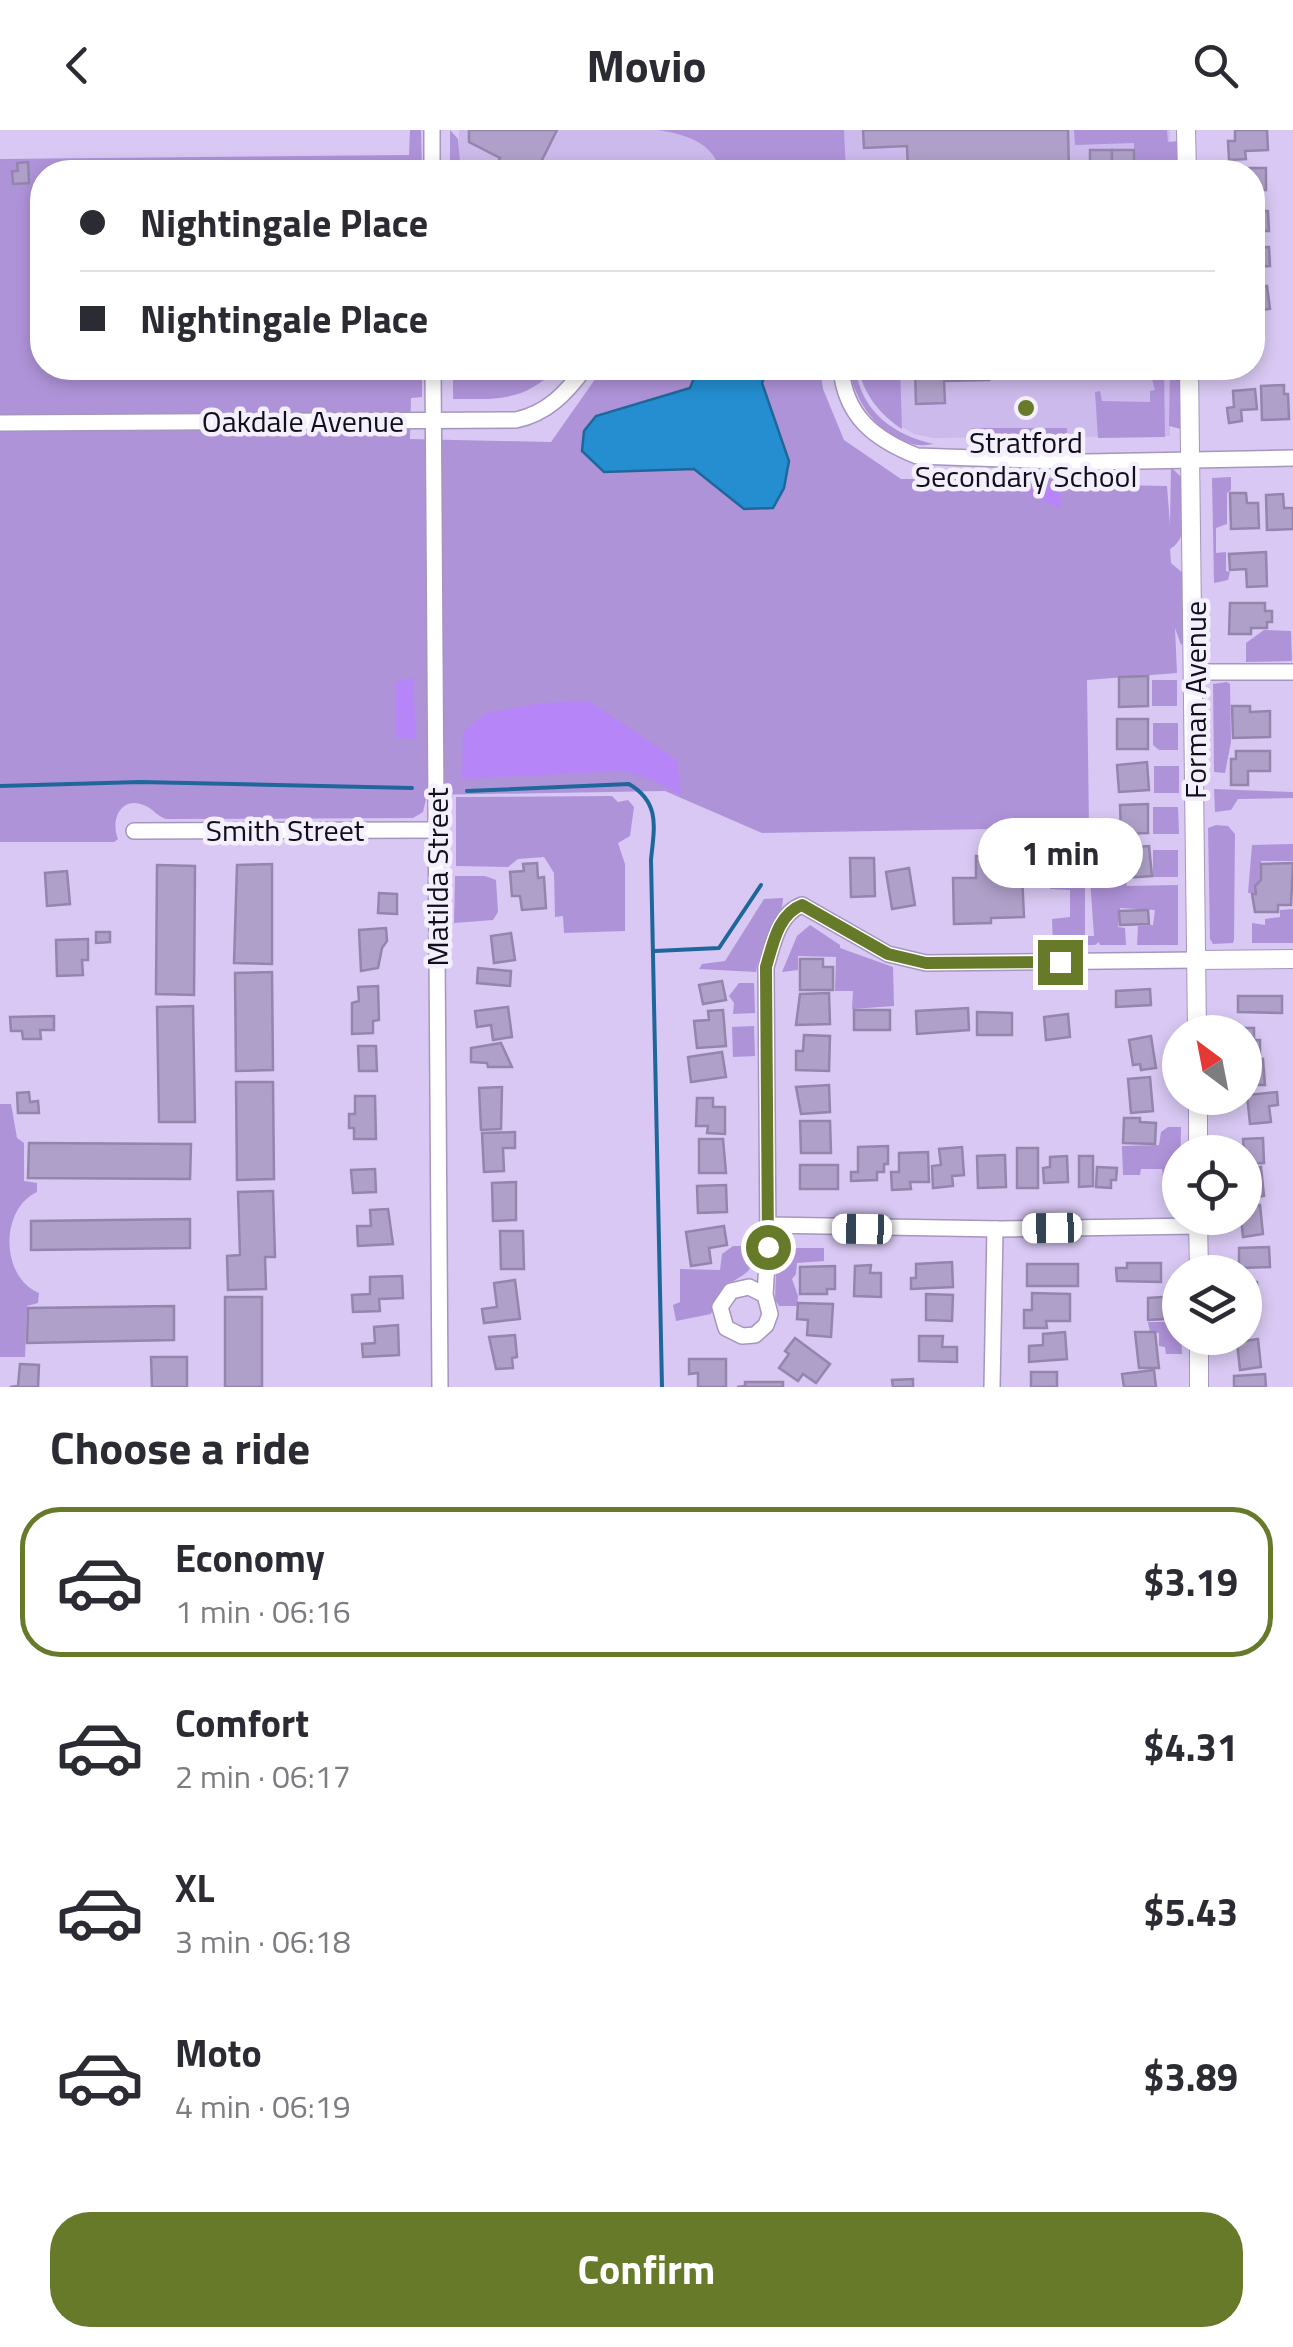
<!DOCTYPE html>
<html lang="en">
<head>
<meta charset="utf-8">
<style>
  :root { --surface:#fff; --page:#f2f2f3; --text:#2b2b33; --muted:#7c7c81; --line:#e1e1e2; --accent:#667a2a }
  body { margin:0; font-family:"Titillium Web",sans-serif; background:var(--page); color:var(--text); height:100vh; display:flex; flex-direction:column; font-size:38px; white-space:nowrap }
  * { box-sizing:border-box; margin:0 }
  p { font-size:32px; color:var(--muted) }
  .icon { flex:none; width:55px; height:55px; fill:none; stroke:currentColor; stroke-width:2; stroke-linecap:round; stroke-linejoin:round }
  .map { position:relative; height:1257px; overflow:hidden }
  .details { display:flex; flex-direction:column; background:var(--surface); flex:1 }
  .details>* { flex:none }
  .top-card { position:absolute; left:30px; top:30px; width:1235px; height:220px; border-radius:40px; box-shadow:0 5px 15px #0003; display:grid; align-content:center; height:220px; padding:0 50px; background:var(--surface) }
  .needle { width:65px; rotate:328deg }
  .fabs { position:absolute; left:1162px; top:885px; display:grid; gap:20px }
  .fabs a { display:grid; place-items:center; width:100px; height:100px; border-radius:50%; background:var(--surface); box-shadow:0 5px 15px #0003; font-size:50px }
  .end { position:absolute; width:45px; height:45px; margin:-22px; border:12px solid #667a2a; background:#fff; box-shadow:0 0 0 5px #fff }
  .from { border-radius:50% }
  .bubble { position:absolute; height:70px; border-radius:35px; background:var(--surface); box-shadow:0 5px 15px #0003; font-size:32px; font-weight:700; line-height:70px; text-align:center }
  .car { position:absolute; width:30px; height:60px; margin:-30px -15px; border-radius:12px; box-shadow:0 0 8px 2px #0007; background:linear-gradient(#fff 24%,#345 0 40%,#fff 0 76%,#345 0 86%,#fff 0) }
  .top-card b { display:flex; align-items:center; gap:35px; height:95px; font-size:38px }
  .top-card b+b { border-top:2px solid var(--line) }
  .top-card i { width:25px; height:25px; background:var(--text) }
  ul { padding:0; list-style:none }
  li { display:flex; align-items:center; gap:30px; height:150px; margin:0 20px 15px; padding:0 30px; border:5px solid transparent; border-radius:40px }
  li div { flex:1 }
  li b { display:block; font-size:38px }
  li em { font-style:normal; font-weight:700 }
  li.on { border-color:var(--accent) }
  li>.icon { width:90px; height:90px; stroke-width:1.5 }
  h2 { padding:0 50px; font-size:45px; line-height:120px }
  .action { display:flex; gap:20px; margin-top:auto; padding:20px 50px }
  .action a { flex:1; height:115px; border-radius:40px; background:var(--accent); color:#fff; font-size:40px; font-weight:700; line-height:115px; text-align:center }
  header { display:flex; justify-content:space-between; align-items:center; height:130px; padding:0 50px; background:var(--surface); font-size:45px; font-weight:700 }
  .map>svg:first-child { display:block }
</style>
</head>
<body>
<header><svg class="icon" aria-label="back" viewBox="0 0 24 24"><path d="M15 5l-7 7 7 7"/></svg>Movio<svg class="icon" aria-label="search" viewBox="0 0 24 24"><circle cx="10" cy="10" r="6"/><path d="M15 15l6 6"/></svg></header>
<div class="map">
<svg width="1293" height="1257" viewBox="0 0 1293 1257">
  <rect width="100%" height="100%" fill="#d8c8f3"/>
  <g fill="#cdbaec">
    <rect x="459" y="0" width="711" height="42"/>
    <polygon points="863,238 1170,238 1170,306 933,308 914,304 891,290"/>
  </g>
  <g fill="#af93d9">
    <path d="M410,0H421L422,42H42V238H422V267L411,268L410,309L551,312L603,238H820L823,259L844,310L901,349L1067,348V354L1167,356L1170,395L1171,337L1182,348C1183,371 1192,406 1170,419L1171,433L1184,444L1185,511L1181,515L1175,498L1177,543L1087,550L1089,697L1085,700V806H1094L1089,734L1120,735L1121,749H1126L1127,756L1178,755V815H1137L1138,796L1153,795L1155,780L1120,778L1118,797L1125,798L1126,815H1100L1099,812L1095,815H1053L1052,789L1070,787V760L1050,759V739L1056,738V718L1042,698L762,703L665,661L427,665L423,682L413,688L166,689C157,686 154,680 146,676C121,664 110,690 118,709L114,712H0V29L409,25Z"/>
    <polygon points="450,0 458,9 460,32 472,32 489,40 488,42 450,42"/>
    <path d="M657,0H844L846,42H721C713,12 685,4 657,0Z"/>
    <polygon points="1074,0 1167,0 1168,12 1179,11 1181,42 1134,42 1134,13 1075,15"/>
    <path d="M453,238H557C524,272 498,269 453,269Z"/>
    <path d="M849,238H855C862,282 893,305 934,314C891,323 855,277 849,238Z"/>
    <path d="M858,238H900L902,299C879,284 864,264 858,238Z"/>
    <polygon points="1149,238 1164,238 1165,307 1098,308 1095,262 1100,261 1102,271 1150,272 1150,261 1155,260"/>
    <polygon points="1170,238 1183,238 1181,299 1169,296"/>
    <polygon points="972,298 1067,298 1067,308 974,309"/>
    <polygon points="1231,347 1231,360 1227,363 1227,394 1216,398 1216,423 1226,422 1226,441 1230,442 1228,450 1214,453 1212,348"/>
    <polygon points="1264,500 1291,501 1292,531 1246,532 1246,513"/>
    <rect x="1152" y="550" width="25" height="26"/>
    <polygon points="1227,552 1230,554 1231,612 1225,643 1214,642 1213,554"/>
    <polygon points="1153,593 1178,593 1178,620 1159,620 1153,615"/>
    <rect x="1154" y="636" width="25" height="27"/>
    <polygon points="1214,659 1293,662 1293,668 1238,669 1231,680 1215,682"/>
    <polygon points="612,666 618,672 628,670 634,677 630,706 618,713 625,734 625,801 564,803 563,786 555,787 554,743 544,727 518,729 508,737 456,736 456,667"/>
    <polygon points="1153,677 1178,677 1179,704 1153,704"/>
    <polygon points="1216,695 1228,696 1235,704 1234,810 1233,813 1213,814 1210,809 1208,698"/>
    <polygon points="1293,714 1293,731 1261,731 1260,750 1255,756 1255,763 1248,763 1252,715"/>
    <rect x="1153" y="720" width="25" height="27"/>
    <polygon points="455,746 485,746 496,750 498,782 493,790 454,793"/>
    <path d="M783,768C783,789 760,813 756,842L699,839L702,834L725,831L764,769Z"/>
    <polygon points="1293,779 1293,813 1252,813 1252,793 1265,795 1265,789 1280,787 1280,780"/>
    <polygon points="810,795 840,815 840,818 893,837 894,876 852,879 853,861 835,861 836,827 798,826 798,840 782,842 797,806"/>
    <polygon points="739,853 754,853 755,883 733,884 734,873 729,866"/>
    <polygon points="754,896 755,926 733,927 732,897"/>
    <path d="M0,974H11L17,1008L24,1013V1051L37,1053V1062C0,1079 0,1147 39,1163L38,1173L27,1176L25,1227H0Z"/>
    <polygon points="1168,997 1181,997 1180,1058 1174,1058 1173,1048 1163,1047 1162,1039 1141,1039 1140,1045 1123,1045 1122,1016 1159,1015 1161,1002"/>
    <path d="M733,1116H755C755,1141 747,1143 728,1154C718,1161 715,1173 711,1184L676,1191L673,1175L680,1172V1139L720,1140L722,1124Z"/>
    <polygon points="777,1118 824,1118 824,1131 797,1133 796,1144 792,1149 798,1166 797,1176 779,1176 775,1170"/>
    <polygon points="1173,1171 1180,1171 1182,1224 1166,1224 1165,1217 1159,1216 1159,1203 1150,1202 1148,1192 1172,1192"/>
  </g>
  <g fill="#b685f8">
    <polygon points="1061,352 1060,379 1028,362"/>
    <polygon points="413,548 416,609 396,608 396,555 399,550"/>
    <polygon points="589,571 677,630 681,665 653,650 623,641 462,649 463,602 485,583 543,573"/>
  </g>
  <polygon fill="#248ed0" stroke="#1f679a" stroke-width="2.5" points="698,238 768,238 762,253 789,331 784,358 773,378 744,379 694,339 604,342 582,321 584,301 596,286 690,258"/>
  <g fill="none" stroke-linecap="round" stroke-linejoin="round">
    <g stroke="#1f679a" stroke-width="4">
      <polyline points="0,656 140,652 412,658"/>
      <path d="M467,661L629,654C661,673 654,698 651,730L662,1257"/>
      <polyline points="655,821 719,818 761,755"/>
    </g>
  </g>
  <g fill="#afa0c9" stroke="#9485ad" stroke-width="2.5">
    <polygon points="469,0 557,0 536,42 492,42 500,28 469,12"/>
    <polygon points="863,0 1068,0 1069,42 908,42 907,16 864,18"/>
    <polygon points="1235,0 1267,0 1268,20 1245,21 1246,29 1229,30 1228,11 1235,11"/>
    <rect x="1090" y="20" width="22" height="15"/>
    <polygon points="1112,20 1134,20 1134,34 1112,35"/>
    <polygon points="28,32 29,53 13,54 12,41 18,41 17,33"/>
    <polygon points="1233,38 1266,38 1266,60 1252,60 1252,42 1233,42"/>
    <polygon points="1252,81 1268,81 1269,101 1252,101"/>
    <polygon points="1269,117 1270,136 1252,137 1252,118"/>
    <polygon points="1267,156 1270,179 1252,181 1252,158"/>
    <polygon points="1257,190 1260,213 1252,214 1252,191"/>
    <polygon points="915,238 988,238 989,250 944,251 945,273 916,274"/>
    <polygon points="1284,255 1284,264 1288,264 1289,289 1262,290 1261,256"/>
    <polygon points="1255,259 1257,279 1241,280 1242,291 1229,293 1227,278 1234,277 1233,261"/>
    <polygon points="1230,363 1246,363 1247,373 1258,373 1259,398 1231,399"/>
    <polygon points="1283,364 1284,378 1293,378 1293,399 1267,400 1266,365"/>
    <polygon points="1266,422 1267,456 1247,457 1246,439 1230,440 1229,424"/>
    <polygon points="1230,473 1265,473 1265,481 1272,481 1272,492 1267,492 1267,498 1251,498 1251,504 1229,504"/>
    <polygon points="1148,546 1148,576 1119,577 1119,547"/>
    <polygon points="1232,576 1250,576 1250,582 1270,581 1270,607 1233,608"/>
    <rect x="1117" y="589" width="31" height="30"/>
    <polygon points="1236,621 1270,621 1270,641 1248,641 1248,655 1231,655 1231,629 1236,629"/>
    <polygon points="1147,632 1149,660 1119,662 1117,635"/>
    <polygon points="1148,674 1148,703 1121,704 1120,675"/>
    <polygon points="1008,702 1020,702 1024,787 991,788 991,793 954,794 953,748 976,748 976,726 1008,726"/>
    <polygon points="1149,716 1152,746 1123,748 1121,718"/>
    <polygon points="850,728 874,728 875,766 851,767"/>
    <polygon points="537,733 538,748 544,747 546,778 522,780 520,766 512,766 510,742 524,741 523,734"/>
    <polygon points="1293,733 1291,775 1278,775 1278,782 1255,782 1252,764 1256,764 1255,756 1261,750 1261,734"/>
    <polygon points="272,734 272,834 234,833 237,735"/>
    <polygon points="157,735 195,736 194,865 156,864"/>
    <polygon points="909,738 915,775 892,779 886,742"/>
    <polygon points="67,741 70,774 47,776 45,743"/>
    <polygon points="379,763 397,764 397,784 378,783"/>
    <polygon points="1148,780 1149,794 1120,795 1119,781"/>
    <polygon points="386,798 387,811 382,818 378,838 361,841 359,800"/>
    <polygon points="96,802 110,802 110,812 96,813"/>
    <polygon points="511,803 515,830 494,833 491,806"/>
    <polygon points="88,809 88,830 82,830 83,845 57,846 56,810"/>
    <polygon points="800,829 823,829 823,837 833,837 833,860 800,860"/>
    <polygon points="478,838 511,841 510,856 477,853"/>
    <polygon points="272,842 273,940 236,941 235,843"/>
    <polygon points="722,851 726,870 703,874 699,855"/>
    <polygon points="378,856 379,890 373,891 373,903 352,904 352,873 359,871 358,857"/>
    <polygon points="1150,859 1151,875 1116,877 1116,861"/>
    <polygon points="829,863 830,894 796,895 800,864"/>
    <polygon points="1238,866 1282,866 1282,883 1238,882"/>
    <polygon points="193,876 195,992 159,992 157,877"/>
    <polygon points="508,877 512,907 493,910 491,895 477,897 475,881"/>
    <polygon points="968,878 969,900 917,904 916,881"/>
    <polygon points="723,880 726,916 697,918 694,891 709,890 708,881"/>
    <rect x="854" y="880" width="36" height="20"/>
    <polygon points="977,882 1012,883 1012,905 977,905"/>
    <polygon points="1068,884 1070,907 1046,910 1044,887"/>
    <polygon points="54,886 54,900 40,900 41,909 23,909 22,901 11,901 10,887"/>
    <polygon points="1237,898 1254,898 1254,910 1260,910 1260,925 1245,926 1245,902 1238,902"/>
    <polygon points="804,905 830,906 829,941 796,940 796,921 803,921"/>
    <polygon points="1151,906 1156,938 1141,940 1140,934 1133,935 1129,910"/>
    <polygon points="501,913 512,937 488,937 487,933 471,932 471,918"/>
    <polygon points="358,916 376,916 377,941 359,941"/>
    <polygon points="722,922 726,947 691,952 688,927"/>
    <polygon points="1263,929 1265,955 1245,955 1245,931"/>
    <polygon points="1150,947 1153,981 1131,983 1128,949"/>
    <polygon points="236,952 273,952 274,1049 237,1050"/>
    <polygon points="829,955 830,982 801,984 796,957"/>
    <polygon points="502,957 501,999 481,1000 479,958"/>
    <polygon points="29,962 30,972 38,971 39,983 18,983 17,963"/>
    <polygon points="1277,962 1278,975 1269,976 1271,992 1250,994 1247,965"/>
    <polygon points="355,966 375,966 376,1009 354,1009 354,998 349,998 349,984 355,984"/>
    <polygon points="697,968 713,968 713,977 725,977 725,1004 707,1003 708,996 696,996"/>
    <polygon points="1124,988 1140,988 1140,992 1156,993 1155,1014 1123,1013"/>
    <polygon points="800,991 830,991 831,1023 801,1023"/>
    <polygon points="515,1002 515,1018 503,1018 504,1041 484,1042 482,1003"/>
    <polygon points="1263,1008 1264,1033 1245,1034 1243,1009"/>
    <polygon points="699,1009 723,1009 726,1043 699,1043"/>
    <polygon points="29,1013 191,1014 190,1049 28,1048"/>
    <polygon points="888,1016 888,1034 884,1034 884,1042 877,1042 877,1050 851,1051 851,1042 858,1042 858,1017"/>
    <polygon points="962,1017 964,1045 952,1046 953,1056 933,1058 932,1036 941,1035 939,1019"/>
    <rect x="1017" y="1018" width="21" height="40"/>
    <polygon points="928,1022 929,1052 910,1052 911,1059 892,1060 891,1042 899,1042 899,1023"/>
    <polygon points="1005,1025 1006,1057 978,1058 977,1026"/>
    <polygon points="1067,1026 1068,1052 1044,1053 1043,1038 1050,1037 1050,1027"/>
    <polygon points="1079,1026 1093,1026 1093,1056 1079,1057"/>
    <rect x="800" y="1035" width="38" height="24"/>
    <polygon points="1097,1037 1117,1038 1116,1050 1111,1050 1111,1058 1096,1057"/>
    <polygon points="1261,1037 1264,1066 1245,1068 1245,1039"/>
    <polygon points="375,1039 376,1062 353,1063 351,1040"/>
    <polygon points="516,1052 516,1090 493,1091 492,1053"/>
    <polygon points="726,1055 727,1082 698,1083 697,1056"/>
    <polygon points="273,1061 275,1127 265,1127 266,1159 228,1160 227,1126 240,1125 238,1062"/>
    <polygon points="1260,1075 1263,1104 1243,1107 1241,1088 1245,1088 1245,1077"/>
    <polygon points="388,1079 393,1114 358,1116 357,1096 371,1096 370,1080"/>
    <polygon points="190,1089 190,1118 31,1120 31,1091"/>
    <polygon points="724,1096 727,1115 709,1118 711,1133 691,1136 686,1102"/>
    <polygon points="500,1101 523,1101 524,1139 501,1139"/>
    <polygon points="1269,1117 1270,1137 1239,1138 1239,1118"/>
    <polygon points="952,1132 953,1157 911,1159 911,1148 916,1148 916,1134"/>
    <polygon points="1127,1133 1161,1133 1161,1152 1117,1151 1116,1138 1127,1138"/>
    <rect x="1027" y="1134" width="51" height="22"/>
    <polygon points="871,1135 870,1143 881,1143 881,1167 854,1166 855,1136"/>
    <polygon points="835,1136 835,1159 827,1159 827,1164 800,1164 800,1137"/>
    <polygon points="402,1146 403,1168 379,1169 380,1181 353,1182 352,1165 370,1164 370,1147"/>
    <polygon points="515,1150 520,1189 484,1193 482,1179 497,1177 494,1153"/>
    <polygon points="1245,1152 1257,1152 1258,1181 1245,1181"/>
    <polygon points="1032,1163 1070,1164 1070,1191 1046,1191 1047,1198 1024,1198 1024,1180 1032,1180"/>
    <polygon points="926,1164 953,1165 952,1191 926,1190"/>
    <rect x="225" y="1167" width="37" height="90"/>
    <polygon points="1163,1167 1164,1189 1148,1190 1148,1168"/>
    <polygon points="798,1173 833,1174 831,1207 807,1205 808,1190 797,1189"/>
    <polygon points="174,1176 174,1210 27,1213 28,1178"/>
    <polygon points="398,1195 399,1225 363,1227 362,1214 375,1213 374,1197"/>
    <polygon points="1065,1202 1067,1229 1029,1232 1029,1216 1043,1215 1043,1204"/>
    <polygon points="1135,1202 1155,1202 1159,1238 1139,1238"/>
    <polygon points="515,1205 517,1227 512,1228 513,1238 496,1239 489,1207"/>
    <polygon points="919,1206 943,1206 942,1217 957,1217 957,1232 919,1231"/>
    <polygon points="795,1208 830,1234 816,1253 803,1244 798,1251 779,1238 789,1224 785,1221"/>
    <polygon points="1258,1209 1261,1237 1240,1240 1237,1212"/>
    <polygon points="151,1227 187,1227 187,1257 152,1257"/>
    <polygon points="689,1229 726,1229 726,1257 698,1257 698,1243 689,1244"/>
    <polygon points="20,1234 39,1235 38,1257 10,1257 18,1256"/>
    <polygon points="1154,1240 1156,1257 1124,1257 1122,1244"/>
    <rect x="1031" y="1242" width="26" height="15"/>
    <polygon points="1265,1244 1266,1257 1234,1257 1234,1246"/>
    <polygon points="913,1249 913,1257 893,1257 892,1250"/>
    <polygon points="745,1252 783,1252 783,1257 737,1257 745,1256"/>
  </g>
  <g fill="none" stroke-linecap="round" stroke-linejoin="round">
    <g stroke="#a596be" stroke-width="18">
      <g id="minor">
        <polyline points="432,0 432,42"/>
        <polyline points="433,238 440,1257"/>
        <path d="M841,238C845,286 874,309 917,326L1087,332L1293,328"/>
        <path d="M0,293L516,290C548,283 566,263 585,238"/>
        <polyline points="1195,542 1293,542"/>
        <polyline points="134,701 436,700"/>
        <polyline points="768,1095 1001,1099 1198,1096"/>
        <path d="M765,1165L749,1157L731,1161L720,1177L726,1198L742,1206L755,1205L766,1195L770,1184L765,1165L768,1117L766,837C773,814 778,784 802,775L888,824L926,833L1197,830"/>
        <polyline points="992,1257 995,1099"/>
      </g>
    </g>
    <g stroke="#a596be" stroke-width="20">
      <g id="tertiary">
        <polyline points="1186,0 1187,42"/>
        <polyline points="1189,238 1197,902"/>
        <polyline points="1197,830 1293,829"/>
        <polyline points="1198,968 1198,1022"/>
        <polyline points="1198,1088 1199,1142"/>
        <polyline points="1199,1208 1199,1257"/>
      </g>
    </g>
    <use href="#minor" stroke="#fff" stroke-width="15"/>
    <use href="#tertiary" stroke="#fff" stroke-width="18"/>
  </g>
  <g fill="none" stroke-linecap="round" stroke-linejoin="round">
    <path stroke="#667a2a" stroke-width="12" d="M768,1117L766,837C773,814 778,784 802,775L888,824L926,833L1060,832"/>
  </g>
  <circle fill="#667a2a" stroke="#f4effd" stroke-width="4" cx="1026" cy="278" r="10"/>
  <g text-anchor="middle" dominant-baseline="central" stroke-width="9" stroke-linejoin="round" paint-order="stroke">
    <g font-size="30" fill="#130d1c" stroke="#f4effd">
      <text x="303" y="291">Oakdale Avenue</text>
      <text transform="translate(1195 570) rotate(-90)">Forman Avenue</text>
      <text x="285" y="700">Smith Street</text>
      <text transform="translate(437 747) rotate(-90)">Matilda Street</text>
    </g>
    <g font-size="30" fill="#130d1c" stroke="#f4effd">
      <text x="1026" y="312">Stratford<tspan x="1026" dy="34">Secondary School</tspan></text>
    </g>
  </g>
</svg>
<div class="fabs">
<a><svg class="needle" viewBox="-14 -14 28 28"><path d="M0-13l5 13h-10z" fill="#e53935"/><path d="M0 13l5-13h-10z" fill="#7c7c81"/></svg></a>
<a><svg class="icon" aria-label="locate" viewBox="0 0 24 24"><circle cx="12" cy="12" r="6"/><path d="M12 2v4M12 18v4M2 12h4M18 12h4"/></svg></a>
<a><svg class="icon" aria-label="layers" viewBox="0 0 24 24"><path d="M12 4l9 5-9 5-9-5zM3 14l9 5 9-5"/></svg></a>
</div>
<i class="end from" style="left:768px;top:1117px"></i>
<i class="end" style="left:1060px;top:832px"></i>
<div class="bubble" style="left:978px;top:688px;width:165px">1 min</div>
<i class="car" style="left:1052px;top:1098px;rotate:269deg"></i>
<i class="car" style="left:862px;top:1099px;rotate:271deg"></i>
<div class="top-card">
<b><i class="from"></i>Nightingale Place</b>
<b><i></i>Nightingale Place</b>
</div>
</div>
<section class="details">
<h2>Choose a ride</h2>
<ul>
<li class="on"><svg class="icon" aria-label="car" viewBox="0 0 24 24"><path d="M5 17H2v-5l4-1 3-4h7l3 4 3 1v5h-3M9 17h6M6 11h13"/><circle cx="7" cy="17" r="2"/><circle cx="17" cy="17" r="2"/></svg><div><b>Economy</b><p>1 min · 06:16</p></div><em>$3.19</em></li>
<li><svg class="icon" aria-label="car" viewBox="0 0 24 24"><path d="M5 17H2v-5l4-1 3-4h7l3 4 3 1v5h-3M9 17h6M6 11h13"/><circle cx="7" cy="17" r="2"/><circle cx="17" cy="17" r="2"/></svg><div><b>Comfort</b><p>2 min · 06:17</p></div><em>$4.31</em></li>
<li><svg class="icon" aria-label="car" viewBox="0 0 24 24"><path d="M5 17H2v-5l4-1 3-4h7l3 4 3 1v5h-3M9 17h6M6 11h13"/><circle cx="7" cy="17" r="2"/><circle cx="17" cy="17" r="2"/></svg><div><b>XL</b><p>3 min · 06:18</p></div><em>$5.43</em></li>
<li><svg class="icon" aria-label="car" viewBox="0 0 24 24"><path d="M5 17H2v-5l4-1 3-4h7l3 4 3 1v5h-3M9 17h6M6 11h13"/><circle cx="7" cy="17" r="2"/><circle cx="17" cy="17" r="2"/></svg><div><b>Moto</b><p>4 min · 06:19</p></div><em>$3.89</em></li>
</ul>
<div class="action"><a>Confirm</a></div>
</section>
</body>
</html>
